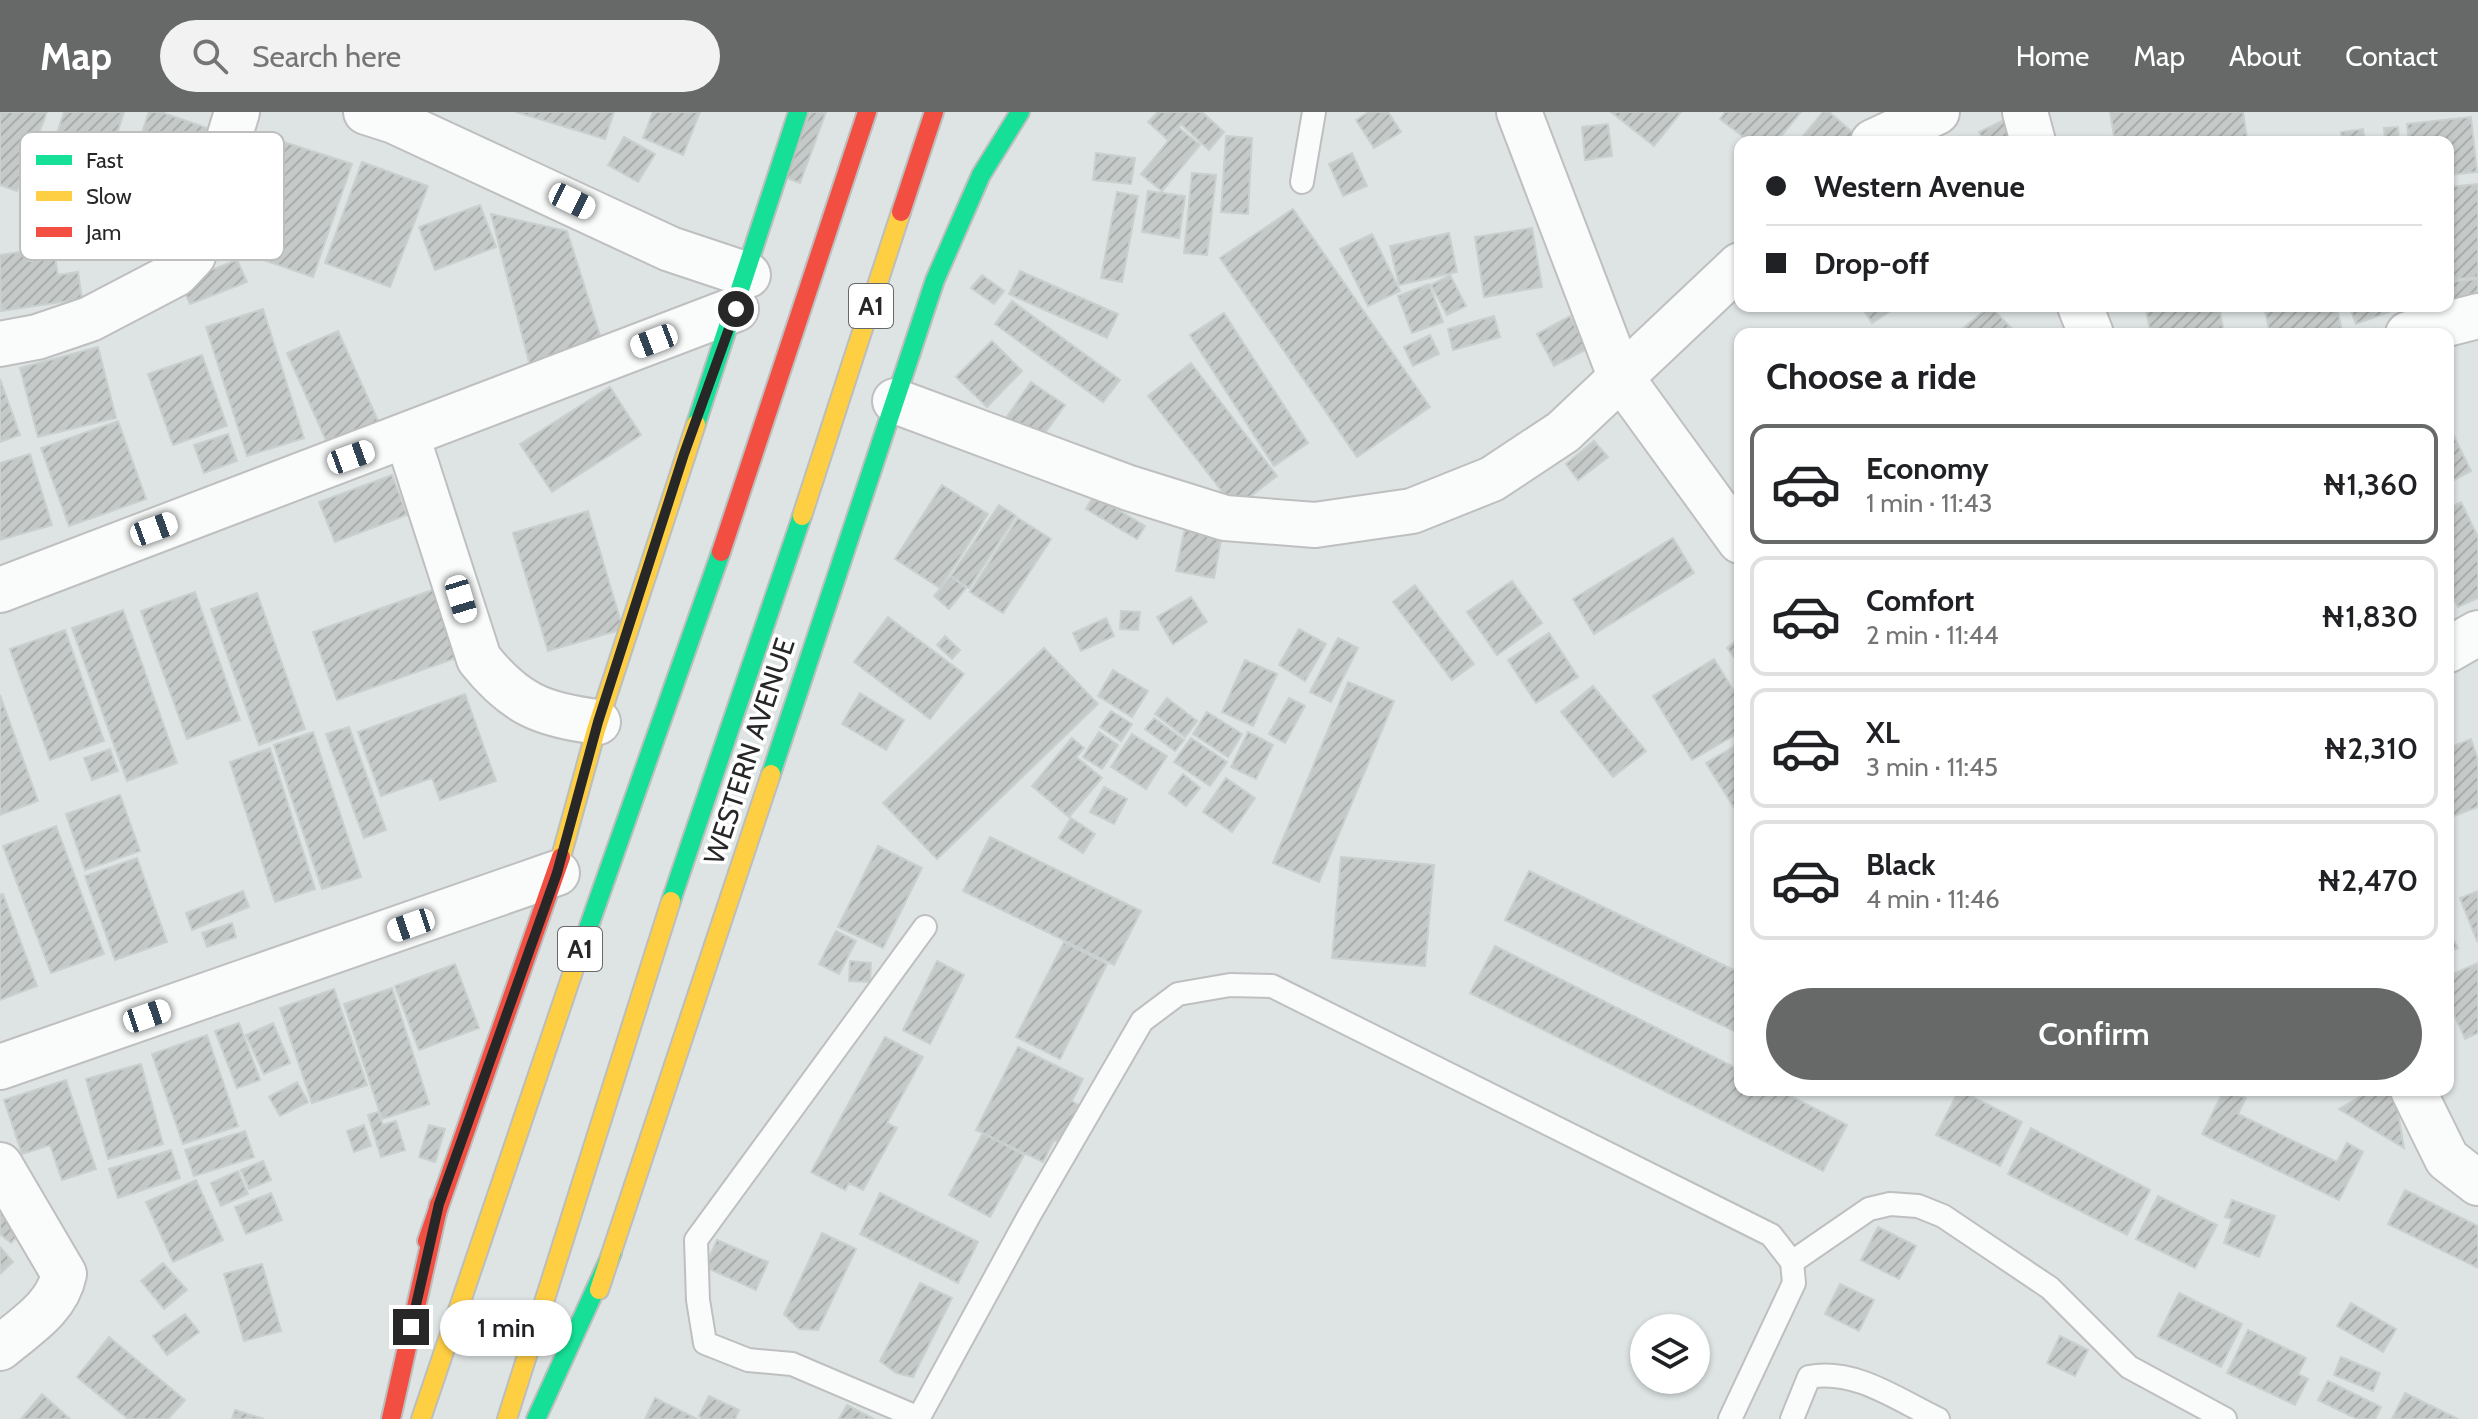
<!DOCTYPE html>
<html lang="en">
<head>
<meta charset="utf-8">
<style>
  :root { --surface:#fff; --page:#f2f2f2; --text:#202124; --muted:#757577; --line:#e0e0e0; --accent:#676969 }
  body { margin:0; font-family:Cabin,sans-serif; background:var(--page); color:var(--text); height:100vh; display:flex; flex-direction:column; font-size:30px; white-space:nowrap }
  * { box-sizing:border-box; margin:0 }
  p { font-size:26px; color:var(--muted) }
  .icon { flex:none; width:44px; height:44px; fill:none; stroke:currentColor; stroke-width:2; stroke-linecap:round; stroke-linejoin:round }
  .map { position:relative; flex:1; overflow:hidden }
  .sheet { position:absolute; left:1734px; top:216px; width:720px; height:768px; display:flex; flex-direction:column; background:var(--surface); border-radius:16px; box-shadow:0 2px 6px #0004 }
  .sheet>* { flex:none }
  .banner { position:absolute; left:1734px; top:24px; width:720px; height:176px; border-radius:16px; box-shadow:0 2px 6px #0004; display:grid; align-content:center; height:176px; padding:0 32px; background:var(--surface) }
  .tools { position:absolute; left:1630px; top:1202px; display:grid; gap:16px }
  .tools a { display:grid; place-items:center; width:80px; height:80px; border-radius:50%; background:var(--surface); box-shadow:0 2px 6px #0004; font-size:40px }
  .end { position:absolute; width:36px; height:36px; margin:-18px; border:10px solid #272727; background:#fff; box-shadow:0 0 0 4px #fff }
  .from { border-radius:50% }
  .bubble { position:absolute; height:56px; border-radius:28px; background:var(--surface); box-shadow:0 2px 6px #0004; font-size:26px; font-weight:600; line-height:56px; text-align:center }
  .car { position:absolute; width:24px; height:48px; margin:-24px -12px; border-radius:10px; box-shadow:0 0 6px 2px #0007; background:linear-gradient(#fff 24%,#345 0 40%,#fff 0 76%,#345 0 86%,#fff 0) }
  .banner b { display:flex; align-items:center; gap:28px; height:76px; font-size:30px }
  .banner b+b { border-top:2px solid var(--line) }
  .banner i { width:20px; height:20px; background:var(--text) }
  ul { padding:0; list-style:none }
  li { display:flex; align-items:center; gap:24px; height:120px; margin:0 16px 12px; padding:0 16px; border:4px solid var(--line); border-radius:16px }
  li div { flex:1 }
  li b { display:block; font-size:30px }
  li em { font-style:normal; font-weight:600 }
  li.on { border-color:var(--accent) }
  li>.icon { width:72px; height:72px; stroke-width:1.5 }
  h2 { padding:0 32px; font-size:36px; line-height:96px }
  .button { display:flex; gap:16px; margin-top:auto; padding:16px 32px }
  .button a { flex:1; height:92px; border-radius:48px; background:var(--accent); color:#fff; font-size:32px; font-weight:600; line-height:92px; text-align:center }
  header { display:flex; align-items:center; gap:48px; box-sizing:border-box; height:112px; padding:0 40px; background:var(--accent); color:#fff }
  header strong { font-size:38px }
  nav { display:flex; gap:44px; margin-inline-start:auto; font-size:28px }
  .search { width:560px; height:72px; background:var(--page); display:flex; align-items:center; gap:20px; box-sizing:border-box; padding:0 28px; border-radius:44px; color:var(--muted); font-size:30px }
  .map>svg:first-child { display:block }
</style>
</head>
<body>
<header>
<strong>Map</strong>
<div class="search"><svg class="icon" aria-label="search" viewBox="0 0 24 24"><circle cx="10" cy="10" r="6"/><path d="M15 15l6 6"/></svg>Search here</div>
<nav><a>Home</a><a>Map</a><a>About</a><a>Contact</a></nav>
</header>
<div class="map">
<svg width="2478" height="1307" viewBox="0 0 2478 1307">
  <defs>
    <pattern id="building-hatch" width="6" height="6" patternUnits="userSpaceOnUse" patternTransform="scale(2)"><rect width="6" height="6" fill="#c5cac9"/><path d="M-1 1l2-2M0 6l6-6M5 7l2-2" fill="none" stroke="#a9aead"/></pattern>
  </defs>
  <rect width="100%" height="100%" fill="#dee4e4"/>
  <g fill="url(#building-hatch)" stroke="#cacfcf" stroke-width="2">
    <polygon points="0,0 47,0 17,79 0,73"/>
    <polygon points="64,0 124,0 88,112 33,94"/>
    <polygon points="149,0 161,0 216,19 176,132 111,110"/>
    <polygon points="516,0 614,0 605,27"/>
    <polygon points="653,0 700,0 683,43 643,26"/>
    <polygon points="810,0 826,0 800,71 786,66"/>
    <polygon points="1158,0 1202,0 1224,20 1209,38 1181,12 1167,27 1148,10"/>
    <polygon points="1369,0 1388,0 1401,20 1374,36 1356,8"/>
    <polygon points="1611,0 1681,0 1654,34"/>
    <polygon points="1725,0 1801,0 1776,30 1750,30 1720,7"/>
    <polygon points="1823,0 1829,0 1859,26 1856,30 1798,30"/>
    <polygon points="2110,0 2243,0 2247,26 2224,30 2115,30"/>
    <polygon points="2471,5 2477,60 2448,63 2448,30 2409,30 2407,12"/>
    <polygon points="2004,8 2015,30 1984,30 1979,20"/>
    <polygon points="1608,12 1612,44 1585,48 1582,15"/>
    <polygon points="2398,15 2399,30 2385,30 2384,16"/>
    <polygon points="1179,16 1200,33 1162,79 1141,62"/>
    <polygon points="2363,17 2365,30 2342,30 2341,20"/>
    <polygon points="1226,24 1252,26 1248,102 1221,100"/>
    <polygon points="624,25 655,42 638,70 608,53"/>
    <polygon points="2335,25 2337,30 2312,30"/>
    <polygon points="281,29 352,52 313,165 243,141"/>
    <polygon points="1096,41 1135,46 1131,72 1093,68"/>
    <polygon points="1352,41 1367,74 1343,84 1329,52"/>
    <polygon points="362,50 428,74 390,175 325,151"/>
    <polygon points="1192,61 1216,63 1207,143 1184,141"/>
    <polygon points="2478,72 2478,165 2448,168 2448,75"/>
    <polygon points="1148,79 1185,84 1179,126 1142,120"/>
    <polygon points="1117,80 1138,84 1122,170 1101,166"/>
    <polygon points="480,93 496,135 435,158 419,115"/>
    <polygon points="1293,97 1430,295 1357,345 1220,146"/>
    <polygon points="491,102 567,119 605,239 531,258"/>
    <polygon points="1532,116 1542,175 1484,185 1475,125"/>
    <polygon points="1449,121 1457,160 1399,173 1390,134"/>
    <polygon points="1372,122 1400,179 1368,194 1340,137"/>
    <polygon points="27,139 29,149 55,145 58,163 78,160 82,187 1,199 0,143"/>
    <polygon points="237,148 247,170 190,192 180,170"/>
    <polygon points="1020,159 1118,202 1107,226 1009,182"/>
    <polygon points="982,163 1004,179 994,192 971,176"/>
    <polygon points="1450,163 1466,194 1447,203 1431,173"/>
    <polygon points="2478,167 2478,190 2448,193 2448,170"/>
    <polygon points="1429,172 1443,210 1412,221 1398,184"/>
    <polygon points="1012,189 1120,268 1103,290 995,212"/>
    <polygon points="1861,194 1898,194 1872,211"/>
    <polygon points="1990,194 2017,222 1956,222"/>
    <polygon points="2145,194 2219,194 2224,222 2151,222"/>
    <polygon points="2264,194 2337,194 2342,220 2270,222"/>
    <polygon points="2349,194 2399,194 2400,196 2356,212"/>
    <polygon points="263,197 304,326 247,344 206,215"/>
    <polygon points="1224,201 1308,331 1274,354 1190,223"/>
    <polygon points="1494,204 1500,225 1453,238 1448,217"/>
    <polygon points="1570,204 1587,237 1554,254 1537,222"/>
    <polygon points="338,219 379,311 328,333 287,241"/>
    <polygon points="1430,223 1439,242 1413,254 1404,235"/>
    <polygon points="992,229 1022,259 987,295 956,265"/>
    <polygon points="98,235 116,306 38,325 20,256"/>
    <polygon points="202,243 227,314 173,333 148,262"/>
    <polygon points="1191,251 1277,364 1235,396 1148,284"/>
    <polygon points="0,267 20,323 0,330"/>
    <polygon points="1031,270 1065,293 1037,332 1004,309"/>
    <polygon points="610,275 641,323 552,380 520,332"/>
    <polygon points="118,309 146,387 69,414 41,336"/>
    <polygon points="2449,314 2471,359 2448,371 2448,315"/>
    <polygon points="228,322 237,349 204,361 194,333"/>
    <polygon points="1594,329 1608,345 1578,368 1566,352"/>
    <polygon points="30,342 52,413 0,428 0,351"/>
    <polygon points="392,363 407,403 335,430 319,390"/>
    <polygon points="942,373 988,402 940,476 895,447"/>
    <polygon points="1094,383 1145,414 1137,427 1086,397"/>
    <polygon points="2461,390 2478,425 2478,486 2458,495 2448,475 2448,396"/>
    <polygon points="999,393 1016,404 969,476 951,464"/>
    <polygon points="588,399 623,517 548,539 513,421"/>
    <polygon points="1018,406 1051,427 1003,501 970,480"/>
    <polygon points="1185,416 1222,423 1214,466 1176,459"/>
    <polygon points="1673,426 1694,461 1594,522 1573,487"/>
    <polygon points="951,464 966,476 949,497 934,484"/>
    <polygon points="1512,469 1542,511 1497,543 1467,500"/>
    <polygon points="1415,473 1474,552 1452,568 1393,490"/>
    <polygon points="438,476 462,544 337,588 313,520"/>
    <polygon points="195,480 240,608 187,627 141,499"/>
    <polygon points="257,481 305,617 259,633 211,497"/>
    <polygon points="1191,485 1207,510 1173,532 1157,505"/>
    <polygon points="123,498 177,651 127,669 72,516"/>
    <polygon points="1121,499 1140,500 1138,518 1120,517"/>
    <polygon points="888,505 964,562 930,607 854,550"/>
    <polygon points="1106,506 1114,524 1081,539 1073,521"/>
    <polygon points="1299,517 1326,532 1305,569 1279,553"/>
    <polygon points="65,518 104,629 50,648 10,537"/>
    <polygon points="1549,521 1578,565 1536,591 1508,548"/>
    <polygon points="945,524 960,538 952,547 937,533"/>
    <polygon points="1338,526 1358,536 1331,590 1310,580"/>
    <polygon points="1740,526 1740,553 1727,536"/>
    <polygon points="1044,536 1098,592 937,747 883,691"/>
    <polygon points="1714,547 1740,589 1740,620 1692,648 1653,584"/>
    <polygon points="1245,548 1277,562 1253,614 1222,600"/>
    <polygon points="1113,558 1148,579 1132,605 1098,584"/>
    <polygon points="1348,570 1394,589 1319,770 1273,751"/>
    <polygon points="1593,574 1646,639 1613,665 1561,600"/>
    <polygon points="860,581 904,608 886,638 842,612"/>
    <polygon points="465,582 496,669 440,688 432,666 381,684 358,620"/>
    <polygon points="0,583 38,689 0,703"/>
    <polygon points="1167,586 1197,609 1185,625 1155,602"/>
    <polygon points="1289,586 1305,594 1285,631 1269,622"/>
    <polygon points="1111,599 1132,612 1121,629 1100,615"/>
    <polygon points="1207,600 1242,622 1228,645 1193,622"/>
    <polygon points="1154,606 1184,628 1175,639 1145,617"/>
    <polygon points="349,615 386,718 364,726 326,622"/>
    <polygon points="313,620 361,765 322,777 274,633"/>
    <polygon points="1099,620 1118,633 1102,657 1083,645"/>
    <polygon points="1248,620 1273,633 1256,667 1231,655"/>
    <polygon points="1132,622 1167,644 1146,677 1111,655"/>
    <polygon points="1072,626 1084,636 1076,645 1102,666 1069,705 1032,674"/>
    <polygon points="1191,626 1227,650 1210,674 1174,650"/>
    <polygon points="2471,627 2478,648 2478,695 2448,706 2448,636"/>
    <polygon points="1740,631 1740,705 1706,651"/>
    <polygon points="270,636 315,777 275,790 230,650"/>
    <polygon points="110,637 118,659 92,668 84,646"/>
    <polygon points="1183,662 1200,676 1186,694 1169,681"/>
    <polygon points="1226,666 1255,686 1232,720 1203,700"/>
    <polygon points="1104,675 1127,687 1114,712 1090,700"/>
    <polygon points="120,683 140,739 85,758 66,702"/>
    <polygon points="1071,706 1095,722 1083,741 1059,726"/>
    <polygon points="56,714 104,842 51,861 3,734"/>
    <polygon points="990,725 1141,799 1114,853 963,779"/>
    <polygon points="878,734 922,756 883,836 838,815"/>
    <polygon points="1341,745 1434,753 1425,854 1332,846"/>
    <polygon points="137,746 167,830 115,848 85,764"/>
    <polygon points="1529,759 1740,861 1740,922 1505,808"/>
    <polygon points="243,779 249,795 192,818 186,801"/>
    <polygon points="2478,779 2478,828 2477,829 2460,786"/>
    <polygon points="3,782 37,874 0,888 0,783"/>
    <polygon points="232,811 236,825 207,835 202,821"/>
    <polygon points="2448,818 2458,836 2448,841"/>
    <polygon points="836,819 856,829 839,862 819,852"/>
    <polygon points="1064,830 1107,852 1060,947 1016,925"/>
    <polygon points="1495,834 1740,958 1740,978 1779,978 1847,1013 1823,1059 1470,881"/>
    <polygon points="850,849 871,851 870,870 849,869"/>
    <polygon points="937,849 964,863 930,932 903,918"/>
    <polygon points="2478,851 2478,921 2465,927 2448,889 2448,864"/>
    <polygon points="455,852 479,916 419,938 395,874"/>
    <polygon points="392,876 429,992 382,1007 344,892"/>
    <polygon points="334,877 367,973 312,991 280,896"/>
    <polygon points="239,911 260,968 237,976 215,919"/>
    <polygon points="273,911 290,951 264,962 246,923"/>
    <polygon points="207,923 238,1014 183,1032 152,942"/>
    <polygon points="885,925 923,945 887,1011 897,1016 863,1078 849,1071 845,1078 811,1060"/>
    <polygon points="1018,935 1083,967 1072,989 1080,994 1061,1031 1054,1028 1043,1050 976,1018"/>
    <polygon points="141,952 163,1032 108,1047 86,967"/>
    <polygon points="66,968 96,1057 62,1068 50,1033 22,1042 4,988"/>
    <polygon points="297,970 308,990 280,1004 269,985"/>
    <polygon points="1959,978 2022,1010 2000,1054 1936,1023"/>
    <polygon points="2224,978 2246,986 2238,1002 2337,1050 2347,1031 2363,1040 2339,1088 2202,1022"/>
    <polygon points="2372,978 2394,978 2404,1036 2339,997"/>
    <polygon points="378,1000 383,1013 396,1009 405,1038 381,1045 368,1003"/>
    <polygon points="364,1013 371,1034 354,1040 347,1019"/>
    <polygon points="429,1013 445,1017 435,1050 419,1045"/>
    <polygon points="2031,1016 2150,1078 2127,1123 2008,1062"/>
    <polygon points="245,1019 254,1045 194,1064 185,1038"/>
    <polygon points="983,1021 1024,1043 990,1105 949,1083"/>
    <polygon points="171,1038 180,1066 118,1086 109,1057"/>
    <polygon points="263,1049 271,1068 249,1077 241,1058"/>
    <polygon points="238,1059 248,1082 221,1094 211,1071"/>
    <polygon points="196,1068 223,1128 173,1150 146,1090"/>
    <polygon points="2405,1078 2478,1114 2478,1156 2388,1112"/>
    <polygon points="271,1081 282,1108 246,1122 235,1095"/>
    <polygon points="880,1081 978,1130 958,1171 860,1122"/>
    <polygon points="2158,1084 2217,1113 2195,1156 2136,1127"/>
    <polygon points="2232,1088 2275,1104 2259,1145 2224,1131 2232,1107 2225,1105"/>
    <polygon points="0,1099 22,1119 11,1131 0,1122"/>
    <polygon points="1878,1115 1916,1134 1899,1167 1861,1148"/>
    <polygon points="822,1121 856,1137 818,1218 799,1217 784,1202"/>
    <polygon points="717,1128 768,1150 756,1178 705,1155"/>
    <polygon points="0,1135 13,1150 0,1162"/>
    <polygon points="163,1151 187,1178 164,1197 141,1169"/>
    <polygon points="262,1152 281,1219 244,1229 224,1162"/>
    <polygon points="920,1171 952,1186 913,1265 896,1261 880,1249"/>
    <polygon points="1840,1172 1874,1188 1859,1219 1825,1202"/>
    <polygon points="2179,1181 2242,1212 2221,1255 2158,1224"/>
    <polygon points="2351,1191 2396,1217 2383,1240 2337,1214"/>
    <polygon points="185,1202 199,1220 167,1243 153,1224"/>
    <polygon points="2248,1218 2306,1246 2298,1262 2308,1267 2295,1293 2227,1261"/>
    <polygon points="2060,1224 2088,1238 2075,1264 2047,1251"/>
    <polygon points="109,1225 185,1288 168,1307 128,1307 77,1265"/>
    <polygon points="2341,1245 2380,1261 2373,1279 2334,1263"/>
    <polygon points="2328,1269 2381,1295 2375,1307 2357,1307 2318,1288"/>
    <polygon points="2405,1281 2458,1307 2392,1307"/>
    <polygon points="42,1282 70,1307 21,1307"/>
    <polygon points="709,1284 739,1298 735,1307 702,1307 699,1304"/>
    <polygon points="655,1286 697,1307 645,1307"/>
    <polygon points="847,1293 874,1307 839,1307"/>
    <polygon points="235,1298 264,1307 232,1307"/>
  </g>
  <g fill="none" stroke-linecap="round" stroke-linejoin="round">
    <g stroke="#bfbfbf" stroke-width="26">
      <g id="lane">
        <polyline points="1302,70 1314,0"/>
        <polyline points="1792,1150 1869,1097 1890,1092 1918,1094 1943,1104 2050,1176 2129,1255 2225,1307"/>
        <polyline points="919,1306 792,1252 748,1248 705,1231 698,1188 696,1128 925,815"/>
        <polyline points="918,1307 1030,1102 1142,909 1178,882 1230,873 1272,874 1771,1123 1792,1150 1794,1171 1730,1307"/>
        <path d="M1792,1307L1809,1265C1855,1256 1898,1288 1938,1307"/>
      </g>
    </g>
    <g stroke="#bfbfbf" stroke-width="48">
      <g id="street">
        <polyline points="366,0 394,9 670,137 748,163"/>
        <polyline points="1519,0 1620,264 1740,429"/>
        <polyline points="2025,0 2033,30"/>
        <polyline points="1873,30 1937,0"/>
        <polyline points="2080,194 2091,222"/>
        <polyline points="2408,222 2478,204"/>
        <polyline points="0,232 37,225 90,207 176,162 193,144 237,0"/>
        <polyline points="895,289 1129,376 1225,406 1315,413 1412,399 1492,367 1563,320 1740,153"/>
        <path d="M407,324L479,547C515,592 542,603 598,610"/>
        <polyline points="0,478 736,197"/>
        <polyline points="2448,538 2478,521"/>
        <polyline points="0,955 557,761"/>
        <polyline points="2413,978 2447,1047 2478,1071"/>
        <path d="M0,1053L64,1162C57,1196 26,1214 0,1236"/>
      </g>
    </g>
    <g stroke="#bcbebe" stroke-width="22">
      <g id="fast">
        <polyline points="696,312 798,0"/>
        <polyline points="771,662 935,168 981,63 1020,0"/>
        <polyline points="671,789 802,404"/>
        <polyline points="577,848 721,440"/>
        <polyline points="536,1307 612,1141"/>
      </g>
    </g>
    <g stroke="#bcbebe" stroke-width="22">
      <g id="slow">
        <polyline points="802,404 901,100"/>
        <polyline points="561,745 596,618 696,312"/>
        <polyline points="599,1178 771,662"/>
        <polyline points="421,1307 577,848"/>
        <polyline points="507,1307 671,789"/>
      </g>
    </g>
    <g stroke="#bcbebe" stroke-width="22">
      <g id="jam">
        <polyline points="901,100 934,0"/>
        <polyline points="721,440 867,0"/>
        <polyline points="427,1129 561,745"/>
        <polyline points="391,1307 439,1092"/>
      </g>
    </g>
    <use href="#lane" stroke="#fafbfb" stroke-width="22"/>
    <use href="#street" stroke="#fafbfb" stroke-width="44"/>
    <use href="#fast" stroke="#16e098" stroke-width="18"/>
    <use href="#slow" stroke="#ffcf43" stroke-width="18"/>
    <use href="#jam" stroke="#f24e42" stroke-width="18"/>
  </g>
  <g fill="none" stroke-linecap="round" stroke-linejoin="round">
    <polyline stroke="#272727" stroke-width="10" points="411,1215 439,1092 557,761 598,610 684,342 736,197"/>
  </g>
  <g text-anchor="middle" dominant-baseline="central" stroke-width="7" stroke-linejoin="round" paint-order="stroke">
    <g fill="#fff" stroke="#686868" stroke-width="2">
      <rect x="849" y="172" width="44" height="44" rx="6"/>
      <rect x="558" y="815" width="44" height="44" rx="6"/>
    </g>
    <g font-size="26" font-weight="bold" fill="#272727">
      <text x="871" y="194">A1</text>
      <text x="580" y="837">A1</text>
    </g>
    <g font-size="28" fill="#272727" stroke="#fff">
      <text transform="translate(749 639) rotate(-72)">WESTERN AVENUE</text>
    </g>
  </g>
  <rect x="20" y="20" width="264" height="128" rx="12" fill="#fff" stroke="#bebebe" stroke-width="2"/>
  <rect x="36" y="43" width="36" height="10" fill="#16e098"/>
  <rect x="36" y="79" width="36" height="10" fill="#ffcf43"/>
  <rect x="36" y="115" width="36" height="10" fill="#f24e42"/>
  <g font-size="22" fill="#272727">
    <text x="86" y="56">Fast</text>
    <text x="86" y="92">Slow</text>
    <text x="86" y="128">Jam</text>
  </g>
</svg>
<div class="tools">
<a><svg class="icon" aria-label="layers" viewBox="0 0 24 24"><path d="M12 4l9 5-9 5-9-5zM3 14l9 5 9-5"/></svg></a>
</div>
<i class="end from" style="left:736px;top:197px"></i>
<i class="end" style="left:411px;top:1215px"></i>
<div class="bubble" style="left:440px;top:1188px;width:132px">1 min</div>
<i class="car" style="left:572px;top:89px;rotate:116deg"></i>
<i class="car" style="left:654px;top:229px;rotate:249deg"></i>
<i class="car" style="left:351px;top:345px;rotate:70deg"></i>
<i class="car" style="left:154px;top:417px;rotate:70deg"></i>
<i class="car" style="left:461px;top:487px;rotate:163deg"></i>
<i class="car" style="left:411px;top:813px;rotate:251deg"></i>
<i class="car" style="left:147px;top:904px;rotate:71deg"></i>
<div class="banner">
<b><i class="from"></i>Western Avenue</b>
<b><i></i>Drop-off</b>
</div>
<section class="sheet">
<h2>Choose a ride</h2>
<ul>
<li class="on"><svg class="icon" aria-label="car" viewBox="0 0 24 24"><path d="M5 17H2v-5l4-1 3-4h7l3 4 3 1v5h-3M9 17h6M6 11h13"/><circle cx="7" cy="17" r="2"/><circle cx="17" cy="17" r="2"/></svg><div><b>Economy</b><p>1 min · 11:43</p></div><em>₦1,360</em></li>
<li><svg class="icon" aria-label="car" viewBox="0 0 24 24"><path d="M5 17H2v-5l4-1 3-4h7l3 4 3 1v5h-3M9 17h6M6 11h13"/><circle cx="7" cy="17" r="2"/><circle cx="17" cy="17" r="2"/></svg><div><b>Comfort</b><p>2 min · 11:44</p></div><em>₦1,830</em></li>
<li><svg class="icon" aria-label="car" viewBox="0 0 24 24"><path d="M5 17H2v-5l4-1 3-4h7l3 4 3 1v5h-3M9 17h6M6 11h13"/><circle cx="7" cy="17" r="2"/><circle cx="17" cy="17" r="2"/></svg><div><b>XL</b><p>3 min · 11:45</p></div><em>₦2,310</em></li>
<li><svg class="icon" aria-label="car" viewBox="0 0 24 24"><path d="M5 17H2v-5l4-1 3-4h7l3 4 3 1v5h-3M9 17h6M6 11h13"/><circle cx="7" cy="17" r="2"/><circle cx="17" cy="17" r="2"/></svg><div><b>Black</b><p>4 min · 11:46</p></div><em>₦2,470</em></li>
</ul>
<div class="button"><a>Confirm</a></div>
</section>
</div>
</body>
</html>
